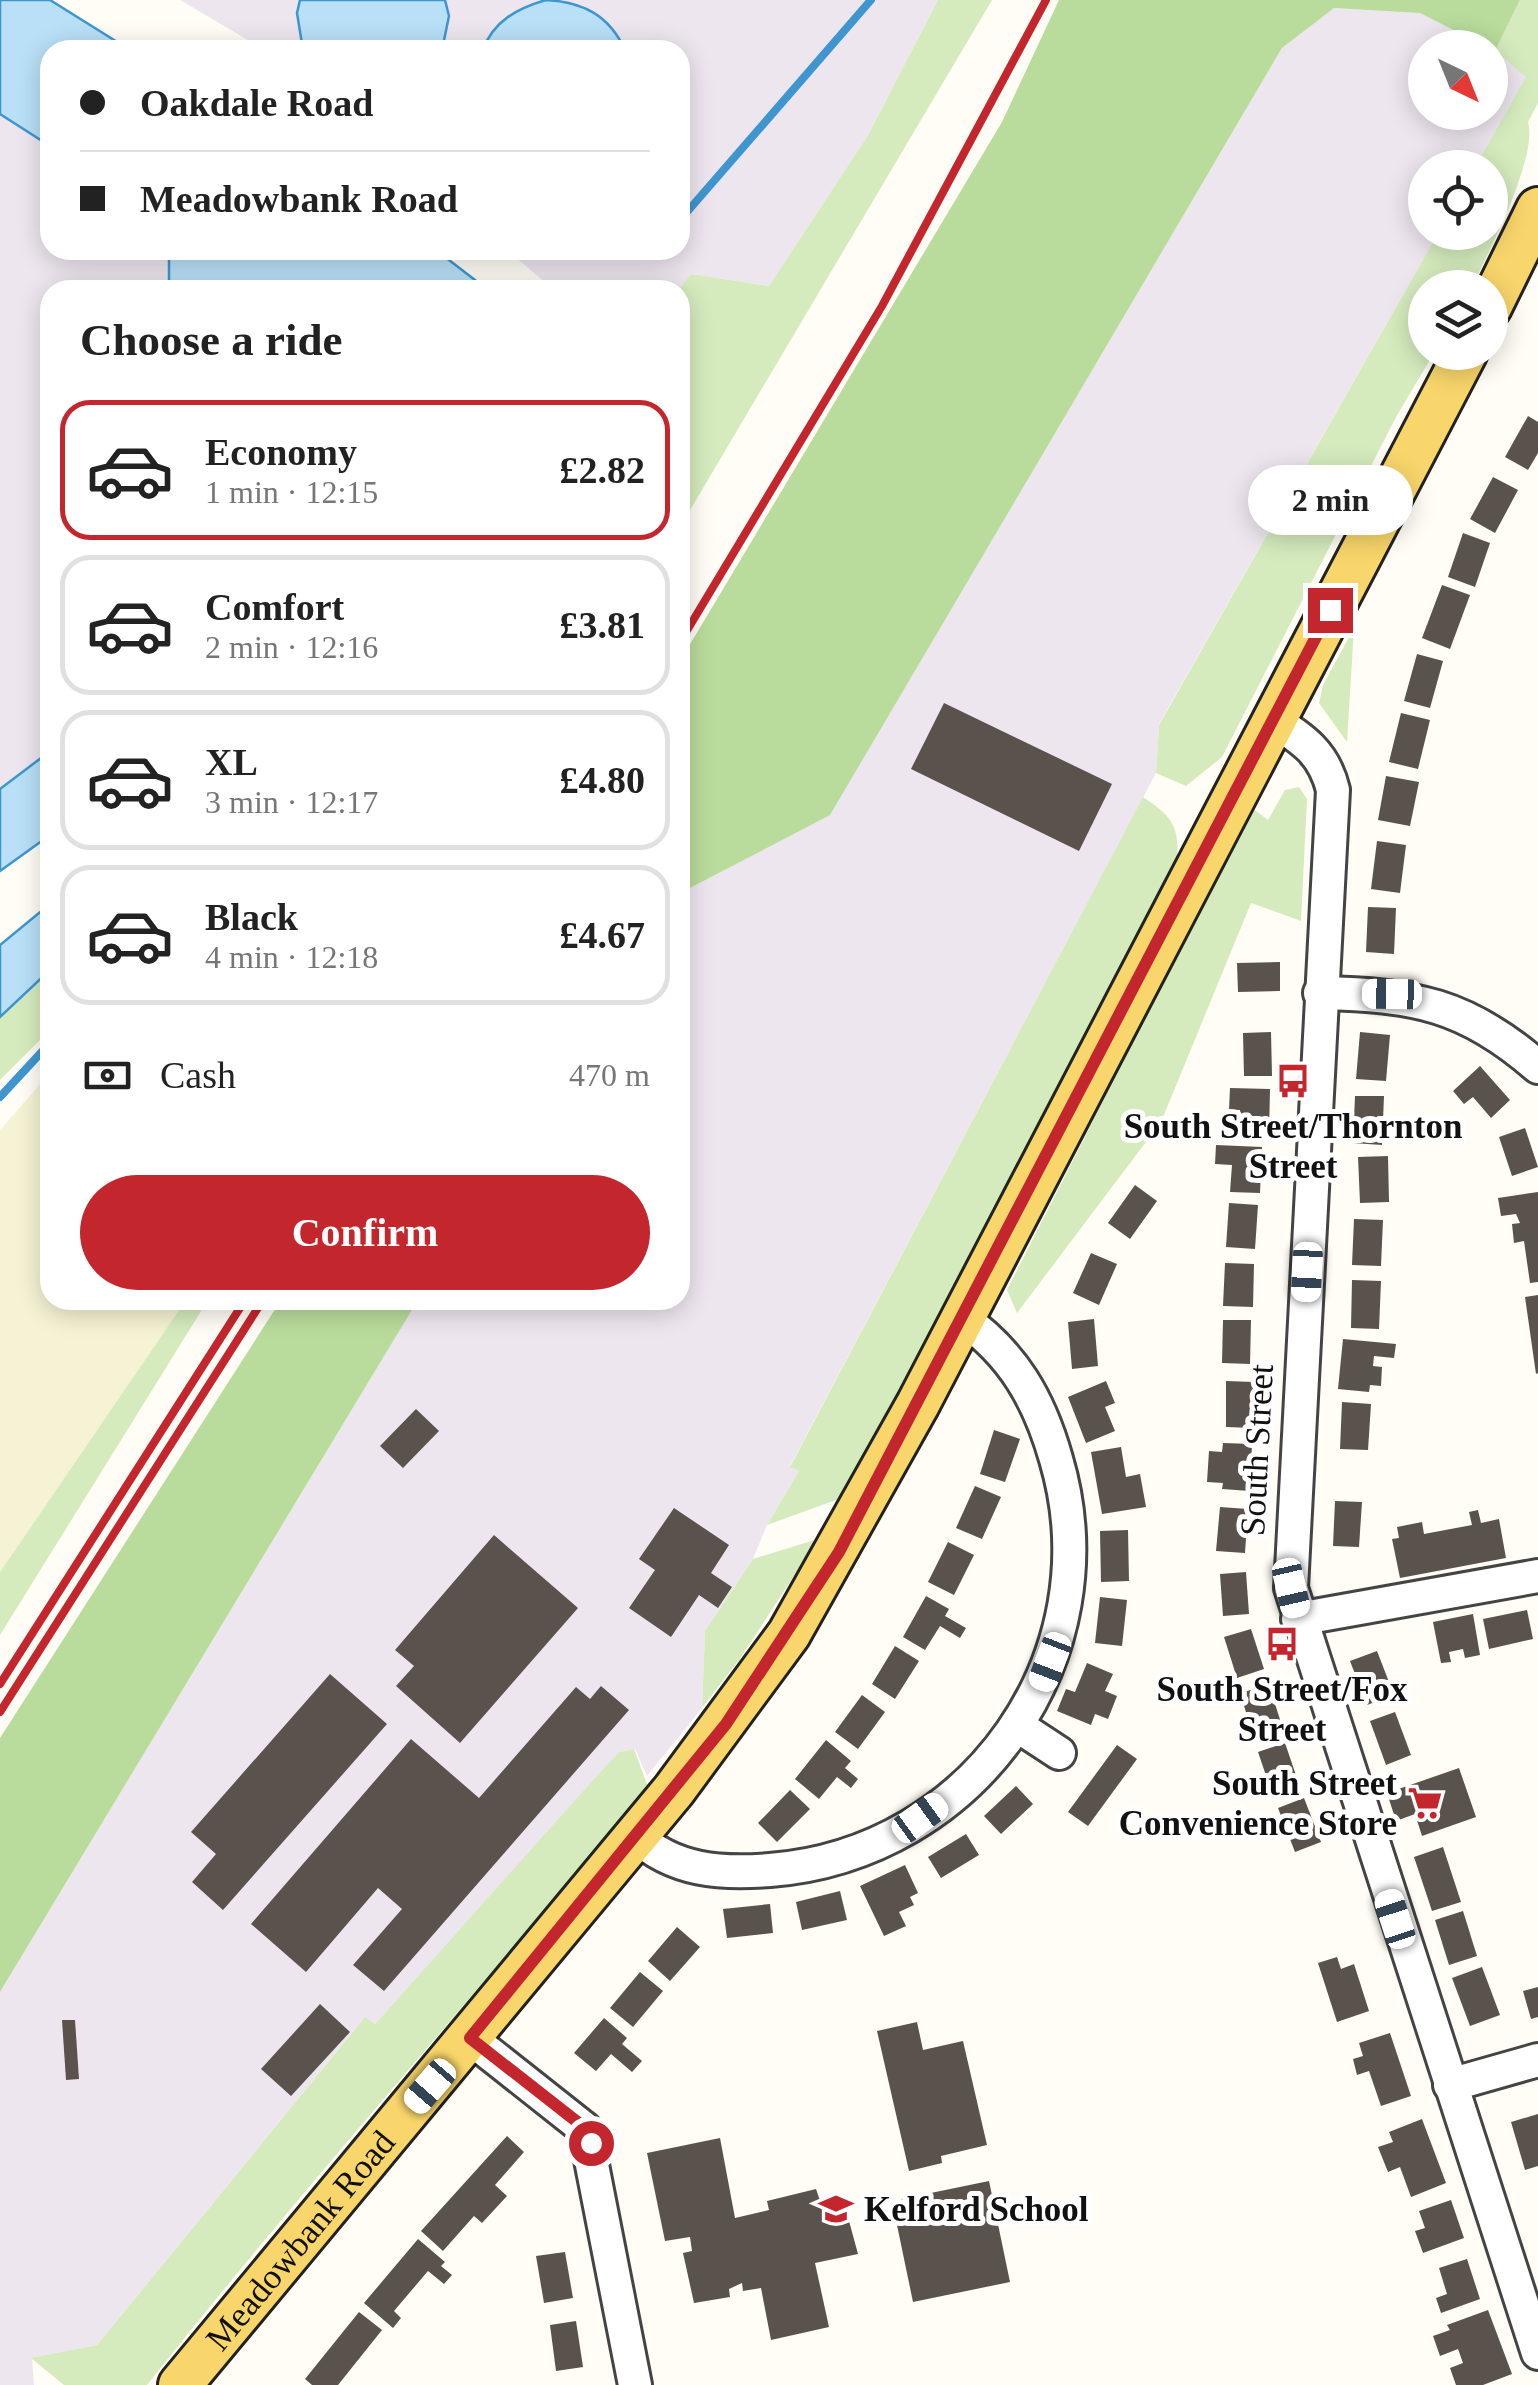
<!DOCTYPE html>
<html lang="en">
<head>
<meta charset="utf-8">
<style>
  :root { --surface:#fff; --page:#f6f6f6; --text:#222; --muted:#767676; --line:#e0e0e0; --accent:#c4262e }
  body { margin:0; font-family:"Times New Roman",serif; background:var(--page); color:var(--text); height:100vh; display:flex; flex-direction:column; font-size:38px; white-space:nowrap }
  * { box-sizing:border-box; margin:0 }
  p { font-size:32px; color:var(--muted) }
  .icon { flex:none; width:55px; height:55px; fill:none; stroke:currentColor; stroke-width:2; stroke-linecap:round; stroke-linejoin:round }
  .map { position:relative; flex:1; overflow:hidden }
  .details { position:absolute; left:40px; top:280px; width:650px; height:1030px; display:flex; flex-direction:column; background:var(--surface); border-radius:30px; box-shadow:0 5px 25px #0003 }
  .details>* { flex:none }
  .top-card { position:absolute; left:40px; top:40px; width:650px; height:220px; border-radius:30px; box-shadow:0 5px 25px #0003; display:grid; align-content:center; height:220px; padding:0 40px; background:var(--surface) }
  .needle { width:65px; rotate:137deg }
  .tools { position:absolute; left:1408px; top:30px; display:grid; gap:20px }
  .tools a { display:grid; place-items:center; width:100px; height:100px; border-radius:50%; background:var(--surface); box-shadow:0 5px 25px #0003; font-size:50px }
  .end { position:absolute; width:45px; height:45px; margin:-22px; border:12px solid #c4262e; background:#fff; box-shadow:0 0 0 5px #fff }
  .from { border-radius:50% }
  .bubble { position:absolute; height:70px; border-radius:35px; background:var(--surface); box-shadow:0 5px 25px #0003; font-size:32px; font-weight:700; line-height:70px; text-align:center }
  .car { position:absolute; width:30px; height:60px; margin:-30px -15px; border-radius:12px; box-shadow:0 0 8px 2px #0007; background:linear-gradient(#fff 24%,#345 0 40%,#fff 0 76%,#345 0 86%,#fff 0) }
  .top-card b { display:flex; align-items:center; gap:35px; height:95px; font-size:38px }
  .top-card b+b { border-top:2px solid var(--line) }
  .top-card i { width:25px; height:25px; background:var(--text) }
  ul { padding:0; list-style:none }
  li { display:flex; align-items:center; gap:30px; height:140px; margin:0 20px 15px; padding:0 20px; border:5px solid var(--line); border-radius:30px }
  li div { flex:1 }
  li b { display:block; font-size:38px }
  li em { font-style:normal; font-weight:700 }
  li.current { border-color:var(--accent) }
  li>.icon { width:90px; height:90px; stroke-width:1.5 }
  h2 { padding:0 40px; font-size:45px; line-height:120px }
  .pay { display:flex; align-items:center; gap:25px; height:110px; padding:0 40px; font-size:38px }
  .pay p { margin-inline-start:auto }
  .action { display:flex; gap:20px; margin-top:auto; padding:20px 40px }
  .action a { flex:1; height:115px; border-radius:60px; background:var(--accent); color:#fff; font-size:40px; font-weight:700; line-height:115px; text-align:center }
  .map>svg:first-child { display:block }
</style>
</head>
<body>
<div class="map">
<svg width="1538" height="2385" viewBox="0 0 1538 2385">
  <rect width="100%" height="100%" fill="#fffdf5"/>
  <g fill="#eee6ef">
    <polygon points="180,0 938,0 868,135 769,286 691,274 678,290 554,290 507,250 680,250 680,50 265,50"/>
    <polygon points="1333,8 1420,12 1487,47 1425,48 1425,112 1490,112 1490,49 1527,76 1475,167 1425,168 1425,232 1438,233 1159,724 1156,773 790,1466 799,1471 767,1525 753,1559 705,1631 702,1708 647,1776 635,1749 619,1752 375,2024 364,2018 97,2345 32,2358 34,2385 0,2385 0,1992 418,1300 680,1300 680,904 690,888 830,814 1282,48"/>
    <polygon points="0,114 50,146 50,250 169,250 169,290 50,290 50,745 41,758 0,789"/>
  </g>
  <polygon fill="#f6f3d4" points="50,1073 50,1300 186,1300 0,1572 0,1130"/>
  <g fill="#d5ebbd">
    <polygon points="938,0 992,0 680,527 678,290 691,274 769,286 868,135"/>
    <path d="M1520,0H1538V103L1528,122C1538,157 1489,251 1472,287L1425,288V352L1434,353L1396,417L1222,757L1186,786L1156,773L1159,725L1438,233L1490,232V168L1475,167L1526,77L1495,51Z"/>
    <polygon points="1354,628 1347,742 1319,703 1323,685"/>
    <polygon points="1299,787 1307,799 1301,921 1251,903 1161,1122 1017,1313 1007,1290 1252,808 1268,820 1285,790"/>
    <path d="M1143,797C1170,815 1180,825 1177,859L847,1496L767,1525L799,1471L790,1467Z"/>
    <polygon points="50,970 50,1030 0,1080 0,1017"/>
    <polygon points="186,1300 208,1300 0,1635 0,1572"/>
    <polygon points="818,1539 739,1660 702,1708 705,1631 753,1559"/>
    <path d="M634,1749L648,1787C482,1988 308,2181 147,2385H64L31,2358L97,2345L365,2017L375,2024L594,1779L619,1752Z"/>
  </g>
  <g fill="#b9dc9c">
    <polygon points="1059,0 1520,0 1495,51 1420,13 1334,8 1282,48 830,815 690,888 680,904 680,661 1002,122"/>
    <polygon points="281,1300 418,1300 0,1992 0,1738"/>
  </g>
  <g fill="#b9e0f7" stroke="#3f96cf" stroke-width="2.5">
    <polygon points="0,0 50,0 130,50 50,50 50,146 0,114"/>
    <polygon points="300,0 445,0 449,16 442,50 303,50 297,13"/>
    <path d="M546,0C583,2 609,15 625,50H483C493,21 518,8 546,0Z"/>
    <polygon points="169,250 436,250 488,290 169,290"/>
    <polygon points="50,745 50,835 0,871 0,789 41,758"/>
    <polygon points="50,904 50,970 0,1017 0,945"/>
  </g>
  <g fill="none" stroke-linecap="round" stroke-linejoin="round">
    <g stroke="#3f96cf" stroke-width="8">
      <polyline points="680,220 871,0"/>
      <polyline points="0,1097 50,1043"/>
    </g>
  </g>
  <g fill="#5a524d">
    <polygon points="1528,416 1538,422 1538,453 1528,470 1505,457"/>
    <polygon points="1493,477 1518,490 1495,533 1470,519"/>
    <polygon points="1463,533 1490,543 1475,587 1448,577"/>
    <polygon points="1442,585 1470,595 1450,649 1422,638"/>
    <polygon points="1417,654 1443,661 1430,708 1404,701"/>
    <polygon points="944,703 1112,784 1079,851 911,769"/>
    <polygon points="1401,713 1430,720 1418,769 1389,762"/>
    <polygon points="1386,776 1419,782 1410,826 1378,820"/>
    <polygon points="1377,841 1406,845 1400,893 1371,889"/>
    <polygon points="1368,907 1396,908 1394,954 1366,952"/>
    <polygon points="1280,962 1280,991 1238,992 1237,963"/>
    <polygon points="1271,1032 1272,1076 1244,1076 1243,1033"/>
    <polygon points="1360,1032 1390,1035 1386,1081 1356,1079"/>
    <polygon points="1480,1066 1510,1100 1491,1118 1473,1097 1464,1104 1453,1091"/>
    <polygon points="1230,1088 1270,1089 1269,1135 1239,1134 1240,1110 1229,1110"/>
    <polygon points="1355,1096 1384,1096 1382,1145 1353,1143"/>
    <polygon points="1525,1128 1538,1167 1512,1176 1499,1137"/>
    <polygon points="1216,1145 1262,1147 1260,1193 1230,1192 1232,1165 1215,1164"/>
    <polygon points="1388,1156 1389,1202 1360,1203 1358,1157"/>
    <polygon points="1135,1185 1157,1201 1130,1239 1108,1223"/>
    <polygon points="1538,1192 1538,1282 1530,1283 1524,1241 1514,1243 1512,1224 1520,1223 1516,1214 1501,1216 1498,1198"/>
    <polygon points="1229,1203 1258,1205 1255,1249 1226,1247"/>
    <polygon points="1354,1219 1383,1220 1381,1266 1352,1265"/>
    <polygon points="1091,1253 1117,1264 1099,1305 1073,1293"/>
    <polygon points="1225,1263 1254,1264 1253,1307 1223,1306"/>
    <polygon points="1352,1280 1381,1281 1379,1329 1351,1328"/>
    <polygon points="1538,1295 1538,1373 1536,1374 1525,1297"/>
    <polygon points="1094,1319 1098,1366 1072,1369 1068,1322"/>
    <polygon points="1223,1320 1251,1320 1250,1364 1222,1363"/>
    <polygon points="1343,1339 1396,1344 1394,1358 1374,1356 1373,1366 1382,1367 1381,1386 1370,1385 1369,1392 1338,1389"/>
    <polygon points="1106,1381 1115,1403 1105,1407 1115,1431 1086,1443 1068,1397"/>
    <polygon points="1226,1381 1254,1382 1253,1428 1226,1427"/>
    <polygon points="1342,1402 1371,1404 1368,1450 1340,1449"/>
    <polygon points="416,1409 439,1431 403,1468 380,1446"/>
    <polygon points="994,1430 1020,1439 1005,1482 980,1474"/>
    <polygon points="1223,1443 1252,1444 1250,1491 1222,1489 1223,1483 1207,1482 1209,1451 1222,1452"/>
    <polygon points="1121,1447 1126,1477 1140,1474 1146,1507 1102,1514 1091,1452"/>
    <polygon points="975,1486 1001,1497 982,1539 956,1528"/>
    <polygon points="1335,1501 1362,1502 1359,1547 1333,1546"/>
    <polygon points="1220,1507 1248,1509 1245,1553 1216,1551"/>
    <polygon points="674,1508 729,1545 711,1573 732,1587 718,1608 699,1595 671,1637 629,1608 655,1570 639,1559"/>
    <polygon points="1478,1510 1481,1523 1499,1519 1506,1558 1400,1578 1392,1539 1399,1538 1397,1527 1422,1522 1424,1534 1472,1525 1469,1512"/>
    <polygon points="1128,1530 1129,1581 1101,1582 1100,1531"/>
    <polygon points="494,1535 578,1608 460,1743 396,1686 414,1666 395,1650"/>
    <polygon points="948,1542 974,1555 954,1595 928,1582"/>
    <polygon points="1246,1572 1249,1614 1223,1616 1220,1574"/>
    <polygon points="926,1596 949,1609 945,1616 966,1628 960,1638 940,1626 925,1650 903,1637"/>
    <polygon points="1100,1597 1127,1600 1122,1646 1095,1643"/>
    <polygon points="1527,1610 1533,1639 1489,1649 1483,1619"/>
    <polygon points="1473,1614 1480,1655 1465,1658 1463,1649 1449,1652 1451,1662 1441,1663 1433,1622"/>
    <polygon points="1251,1629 1264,1669 1237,1678 1224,1637"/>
    <polygon points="895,1646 919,1661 895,1699 872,1684"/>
    <polygon points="1377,1651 1394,1695 1367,1705 1350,1661"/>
    <polygon points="1087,1663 1113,1674 1105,1691 1117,1696 1108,1719 1095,1714 1091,1725 1057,1711 1066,1689 1075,1692"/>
    <polygon points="330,1674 387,1724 223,1910 192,1882 216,1854 191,1832"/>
    <polygon points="1269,1685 1283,1729 1254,1738 1240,1693"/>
    <polygon points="601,1686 629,1710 384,1991 353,1965 402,1909 378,1888 306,1972 251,1924 411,1739 479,1798 576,1687 590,1699"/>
    <polygon points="862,1695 885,1712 858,1749 835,1732"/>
    <polygon points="1395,1712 1411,1755 1386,1765 1370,1721"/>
    <polygon points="826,1740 851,1761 845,1768 858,1779 851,1788 837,1777 819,1799 795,1779"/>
    <polygon points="1285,1743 1300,1787 1273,1796 1258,1752"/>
    <polygon points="1117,1745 1137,1759 1088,1826 1068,1812"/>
    <polygon points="1459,1768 1476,1817 1422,1836 1415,1814 1396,1821 1387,1793"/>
    <polygon points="1016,1786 1033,1804 1001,1834 984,1816"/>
    <polygon points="790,1790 810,1809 777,1842 758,1823"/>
    <polygon points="1304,1798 1321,1842 1295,1852 1278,1808"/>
    <polygon points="966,1834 979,1855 941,1878 928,1857"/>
    <polygon points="1443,1847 1461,1902 1432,1911 1414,1857"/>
    <polygon points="905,1865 918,1893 910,1897 914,1905 899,1912 906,1926 884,1936 860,1886"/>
    <polygon points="840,1891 847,1920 802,1930 796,1902"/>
    <polygon points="770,1904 773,1933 727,1938 723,1909"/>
    <polygon points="1463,1911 1477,1956 1449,1965 1435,1920"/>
    <polygon points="677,1927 700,1947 670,1981 648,1961"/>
    <polygon points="1337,1957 1341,1969 1354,1964 1369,2011 1337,2022 1318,1963"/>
    <polygon points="1482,1967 1500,2015 1470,2026 1452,1978"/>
    <polygon points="640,1972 663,1991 633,2027 610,2008"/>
    <polygon points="1538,1987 1538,2017 1531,2019 1523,1991"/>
    <polygon points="320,2004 350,2032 291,2096 261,2069"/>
    <polygon points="604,2018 627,2038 622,2044 642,2061 632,2072 611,2054 596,2071 574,2053"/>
    <polygon points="62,2020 75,2020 79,2079 66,2080"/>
    <polygon points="917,2022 923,2050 963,2041 987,2145 941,2156 942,2163 909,2171 877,2031"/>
    <polygon points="1390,2033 1411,2096 1381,2106 1369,2071 1357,2075 1353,2059 1363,2056 1359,2043"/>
    <polygon points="1538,2114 1538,2166 1525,2170 1511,2122"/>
    <polygon points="1422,2119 1446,2183 1411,2197 1400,2167 1388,2172 1378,2147 1393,2142 1389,2132"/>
    <polygon points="507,2136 524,2152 495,2185 507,2196 482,2223 474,2216 443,2251 421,2231"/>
    <polygon points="720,2138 735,2218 769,2210 767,2201 816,2189 828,2224 849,2221 858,2254 815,2263 829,2327 771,2340 761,2288 743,2291 742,2283 729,2289 730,2297 694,2303 683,2253 692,2251 690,2237 665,2241 647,2153"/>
    <polygon points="989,2181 1010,2282 913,2302 892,2201"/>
    <polygon points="1451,2200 1464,2238 1423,2253 1415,2231 1425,2228 1419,2211"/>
    <polygon points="418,2239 445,2262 441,2266 452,2275 444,2284 428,2271 394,2311 401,2318 393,2328 364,2303"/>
    <polygon points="565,2252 573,2298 544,2303 536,2256"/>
    <polygon points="1467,2259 1480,2299 1441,2313 1436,2298 1447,2294 1439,2268"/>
    <polygon points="1488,2310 1512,2374 1483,2385 1456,2385 1450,2368 1463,2363 1458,2349 1440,2356 1433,2336 1450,2330 1447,2325"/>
    <polygon points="359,2312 382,2330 338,2385 312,2385 305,2379"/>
    <polygon points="576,2321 583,2367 556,2371 550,2325"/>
  </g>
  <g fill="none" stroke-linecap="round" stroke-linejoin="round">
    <g stroke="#444" stroke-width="38">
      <g id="minor">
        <path d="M1273,720C1304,740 1324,753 1333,790L1291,1588L1538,2353"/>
        <path d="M1320,993C1414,995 1466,1004 1538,1067"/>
        <polyline points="1298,1619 1538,1576"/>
        <polyline points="1018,1726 1059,1753"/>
        <path d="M636,1836C674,1871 721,1874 770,1870C975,1854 1114,1655 1056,1459C1039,1399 1013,1354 962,1318"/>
        <polyline points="470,2038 585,2129 635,2385"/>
        <polyline points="1450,2085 1538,2060"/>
      </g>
    </g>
    <g stroke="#222" stroke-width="48">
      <g id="major">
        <polyline points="1490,307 1538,209"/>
        <path id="s1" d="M180,2385L674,1790L789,1634L918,1404L1466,352"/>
      </g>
    </g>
    <use href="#minor" stroke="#fff" stroke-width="32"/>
    <use href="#major" stroke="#f9d66b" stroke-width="42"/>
    <g stroke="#c4262e" stroke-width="8">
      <polyline points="680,642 882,306 1046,0"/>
      <polyline points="0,1684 245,1300"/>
      <polyline points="0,1712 263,1300"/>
    </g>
  </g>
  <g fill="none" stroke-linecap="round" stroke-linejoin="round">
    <polyline stroke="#c4262e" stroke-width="12" points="591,2143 585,2128 470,2038 726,1724 839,1552 1330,610"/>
  </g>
  <defs>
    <g id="bus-bare" transform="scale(2.7)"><path d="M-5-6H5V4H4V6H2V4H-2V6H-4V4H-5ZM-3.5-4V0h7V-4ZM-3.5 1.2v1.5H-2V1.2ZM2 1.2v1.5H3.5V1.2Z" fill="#c4262e" stroke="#fff" stroke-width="2.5" paint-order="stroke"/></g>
    <g id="supermarket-bare" transform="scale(2.7)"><path d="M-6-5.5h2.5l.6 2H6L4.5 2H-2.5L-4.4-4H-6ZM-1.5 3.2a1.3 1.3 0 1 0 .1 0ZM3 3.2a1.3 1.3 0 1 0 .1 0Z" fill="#c4262e" stroke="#fff" stroke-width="2.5" paint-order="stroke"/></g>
    <g id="school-bare" transform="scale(2.7)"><path d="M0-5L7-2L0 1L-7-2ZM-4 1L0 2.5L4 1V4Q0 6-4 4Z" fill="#c4262e" stroke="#fff" stroke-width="2.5" paint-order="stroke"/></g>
  </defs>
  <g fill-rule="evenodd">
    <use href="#bus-bare" x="1293" y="1081"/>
    <use href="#bus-bare" x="1282" y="1644"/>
    <use href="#supermarket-bare" x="1425" y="1803"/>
    <use href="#school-bare" x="836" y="2209"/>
  </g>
  <g text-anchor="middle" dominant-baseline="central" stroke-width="10" stroke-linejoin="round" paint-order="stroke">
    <g font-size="35" font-weight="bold" fill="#111" stroke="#fff">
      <text x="1293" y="1126">South Street/Thornton<tspan x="1293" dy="40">Street</tspan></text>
      <text x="1282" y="1689">South Street/Fox<tspan x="1282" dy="40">Street</tspan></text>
      <text x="1397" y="1783" text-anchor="end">South Street<tspan x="1397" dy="40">Convenience Store</tspan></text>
      <text x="864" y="2209" text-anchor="start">Kelford School</text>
    </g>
    <g font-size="35" fill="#111" stroke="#fff">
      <text transform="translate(1257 1450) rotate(-87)">South Street</text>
      <text stroke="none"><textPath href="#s1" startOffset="188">Meadowbank Road</textPath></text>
    </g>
  </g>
</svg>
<div class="tools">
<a><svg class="needle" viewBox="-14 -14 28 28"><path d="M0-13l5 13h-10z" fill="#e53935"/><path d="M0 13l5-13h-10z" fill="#767676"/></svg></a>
<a><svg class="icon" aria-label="locate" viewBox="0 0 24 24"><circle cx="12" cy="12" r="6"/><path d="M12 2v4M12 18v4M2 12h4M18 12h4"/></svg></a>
<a><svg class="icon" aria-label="layers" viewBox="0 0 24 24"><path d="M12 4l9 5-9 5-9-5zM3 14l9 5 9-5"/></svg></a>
</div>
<i class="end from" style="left:591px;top:2143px"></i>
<i class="end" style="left:1330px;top:610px"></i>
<div class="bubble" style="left:1248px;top:465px;width:165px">2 min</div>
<i class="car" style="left:1392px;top:994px;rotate:271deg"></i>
<i class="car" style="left:1307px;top:1272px;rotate:183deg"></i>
<i class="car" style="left:1291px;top:1588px;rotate:167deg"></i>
<i class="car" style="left:1050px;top:1662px;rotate:201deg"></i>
<i class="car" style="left:920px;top:1818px;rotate:54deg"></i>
<i class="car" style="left:1395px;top:1919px;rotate:342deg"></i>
<i class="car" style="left:430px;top:2086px;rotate:221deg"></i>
<div class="top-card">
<b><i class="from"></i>Oakdale Road</b>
<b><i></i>Meadowbank Road</b>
</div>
<section class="details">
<h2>Choose a ride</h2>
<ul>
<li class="current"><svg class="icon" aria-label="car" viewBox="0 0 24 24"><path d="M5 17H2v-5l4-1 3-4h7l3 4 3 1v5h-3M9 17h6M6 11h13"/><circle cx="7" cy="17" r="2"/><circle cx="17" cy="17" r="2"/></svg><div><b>Economy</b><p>1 min · 12:15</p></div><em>£2.82</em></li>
<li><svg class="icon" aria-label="car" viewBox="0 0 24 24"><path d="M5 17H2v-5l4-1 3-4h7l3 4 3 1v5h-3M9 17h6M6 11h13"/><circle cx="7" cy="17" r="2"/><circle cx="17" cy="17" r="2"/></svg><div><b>Comfort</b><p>2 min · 12:16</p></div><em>£3.81</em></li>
<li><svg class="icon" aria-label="car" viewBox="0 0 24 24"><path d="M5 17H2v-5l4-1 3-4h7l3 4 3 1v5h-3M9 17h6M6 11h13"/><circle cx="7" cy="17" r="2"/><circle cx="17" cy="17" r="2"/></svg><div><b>XL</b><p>3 min · 12:17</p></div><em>£4.80</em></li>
<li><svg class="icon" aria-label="car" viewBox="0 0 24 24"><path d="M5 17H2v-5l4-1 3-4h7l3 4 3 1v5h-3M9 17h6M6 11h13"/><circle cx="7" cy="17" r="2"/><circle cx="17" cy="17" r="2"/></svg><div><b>Black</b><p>4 min · 12:18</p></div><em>£4.67</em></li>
</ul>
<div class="pay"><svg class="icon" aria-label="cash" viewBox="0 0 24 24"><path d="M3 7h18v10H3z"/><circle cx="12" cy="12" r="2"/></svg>Cash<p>470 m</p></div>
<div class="action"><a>Confirm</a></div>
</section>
</div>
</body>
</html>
